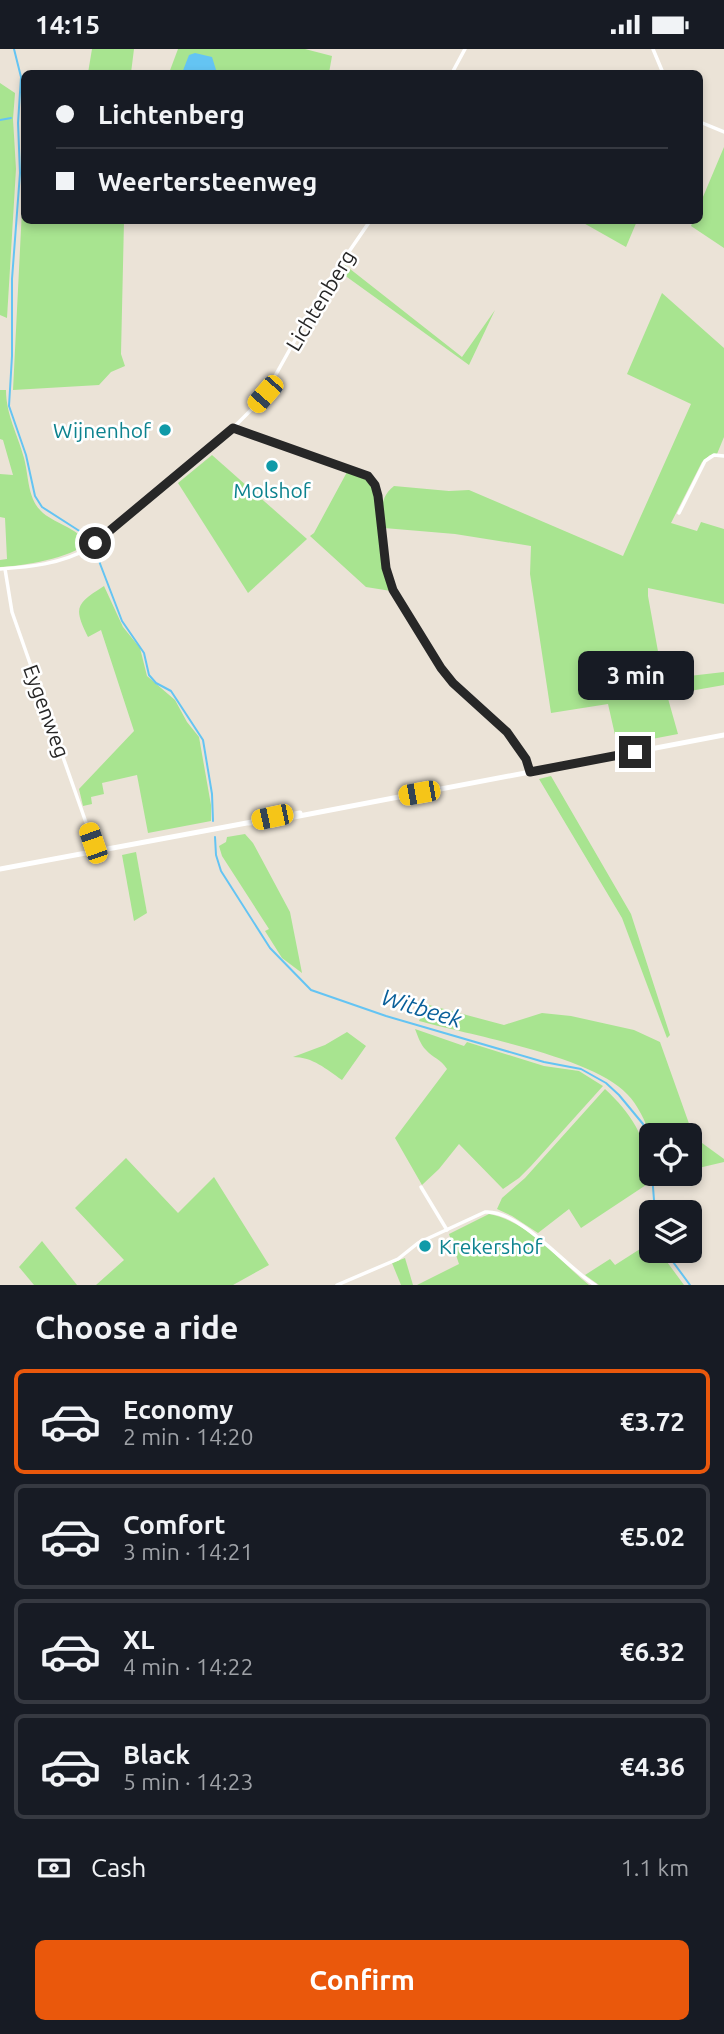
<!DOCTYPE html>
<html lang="en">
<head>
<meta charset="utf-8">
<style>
  :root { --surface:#171b24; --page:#242831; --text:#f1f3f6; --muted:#9ea1a6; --line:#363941; --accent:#ea580c }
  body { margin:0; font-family:Ubuntu,sans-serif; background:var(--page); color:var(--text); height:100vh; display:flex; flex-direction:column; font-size:26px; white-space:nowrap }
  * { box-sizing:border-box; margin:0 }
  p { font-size:23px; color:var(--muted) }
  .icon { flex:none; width:38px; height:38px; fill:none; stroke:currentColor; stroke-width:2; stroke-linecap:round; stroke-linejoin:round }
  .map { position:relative; height:1236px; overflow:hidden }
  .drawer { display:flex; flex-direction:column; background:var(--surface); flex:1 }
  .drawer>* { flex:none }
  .hud { position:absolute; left:21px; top:21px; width:682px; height:154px; border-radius:10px; box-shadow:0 4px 10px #0003; display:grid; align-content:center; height:154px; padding:0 35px; background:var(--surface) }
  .fabs { position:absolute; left:639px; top:1074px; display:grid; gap:14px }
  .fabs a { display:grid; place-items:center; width:63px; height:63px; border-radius:10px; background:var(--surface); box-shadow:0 4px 10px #0003; font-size:35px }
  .end { position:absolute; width:32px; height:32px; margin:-16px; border:9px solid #272727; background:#fff; box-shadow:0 0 0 4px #fff }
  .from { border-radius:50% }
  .bubble { position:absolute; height:49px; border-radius:10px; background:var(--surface); box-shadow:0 4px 10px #0003; font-size:23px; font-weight:700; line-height:49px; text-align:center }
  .car { position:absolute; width:21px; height:42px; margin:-21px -10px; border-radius:9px; box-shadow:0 0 5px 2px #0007; background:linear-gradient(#f5c518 24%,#345 0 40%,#f5c518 0 76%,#345 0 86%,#f5c518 0) }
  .hud b { display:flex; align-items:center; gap:24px; height:66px; font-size:26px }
  .hud b+b { border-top:2px solid var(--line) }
  .hud i { width:18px; height:18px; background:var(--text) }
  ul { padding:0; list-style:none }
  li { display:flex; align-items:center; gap:21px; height:105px; margin:0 14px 10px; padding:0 21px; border:4px solid var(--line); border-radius:10px }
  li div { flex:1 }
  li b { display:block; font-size:26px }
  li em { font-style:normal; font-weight:700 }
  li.current { border-color:var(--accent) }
  li>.icon { width:63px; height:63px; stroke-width:1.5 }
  h2 { padding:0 35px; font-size:32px; line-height:84px }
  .pay { display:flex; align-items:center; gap:18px; height:77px; padding:0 35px; font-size:26px }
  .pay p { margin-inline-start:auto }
  .button { display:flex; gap:14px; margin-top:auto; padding:14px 35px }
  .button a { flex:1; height:80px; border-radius:10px; background:var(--accent); color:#fff; font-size:28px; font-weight:700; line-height:80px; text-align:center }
  .status { display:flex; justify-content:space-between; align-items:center; height:49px; padding:0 35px; background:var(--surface); direction:ltr }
  .status svg { height:19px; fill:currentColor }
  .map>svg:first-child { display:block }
</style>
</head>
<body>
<div class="status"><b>14:15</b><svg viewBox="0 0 49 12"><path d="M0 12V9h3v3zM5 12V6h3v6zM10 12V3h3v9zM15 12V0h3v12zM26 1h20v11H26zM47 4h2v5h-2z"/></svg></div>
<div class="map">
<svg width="724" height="1236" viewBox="0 0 724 1236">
  <rect width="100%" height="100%" fill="#ebe3d7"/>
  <g fill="#a8e490">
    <polygon points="92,0 134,0 131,24 88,24"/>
    <polygon points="178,0 305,0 332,7 329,24 169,24"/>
    <polygon points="0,34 15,44 13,70 16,120 7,269 0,266"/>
    <polygon points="24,47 24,172 124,172 121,305 125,317 111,323 99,336 13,341 24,120"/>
    <polygon points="724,98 724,199 691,177 693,172 700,172 700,155"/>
    <polygon points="580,172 637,172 626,198"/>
    <polygon points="345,216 462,308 495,261 469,316 340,223"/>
    <path d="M662,244L724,299V388L717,405L710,406L702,413L671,474L697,482L701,473L724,480V555L648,539V547L663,630L724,623V636L667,646L678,685L631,694L618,699L608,655L551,664L530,525L531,497L455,485L384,479C382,461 379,449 394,437L449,442L469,441L623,507L691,355L627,325Z"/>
    <path d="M0,341H6C6,366 18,386 24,409C29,427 27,450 43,464C58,476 75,478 87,494C71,509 23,517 0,518V511L7,510L5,469L0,468V425L13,426L3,391L0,390Z"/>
    <polygon points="212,406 307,490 248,544 178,434"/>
    <polygon points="347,423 367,431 375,445 380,499 385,527 391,542 366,538 310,487 314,484"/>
    <path d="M104,537L123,578L140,599L147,627L175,651L187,673L199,688L211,756V772L148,784L137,726L102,734L104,745L91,748L92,755L83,757L79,740L134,682L101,581L88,588C73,558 76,555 104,537Z"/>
    <polygon points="551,727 631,865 670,986 667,989 622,869 539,730"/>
    <polygon points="245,785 253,794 290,863 302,924 282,909 265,882 269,880 222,807 219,797 226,793 227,788"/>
    <polygon points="136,803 147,864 134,872 122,806"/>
    <path d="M429,956L504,976L542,964L571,967L634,981L660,993L692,1083L702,1094L724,1110V1113L690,1121V1087H651C645,1072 638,1056 627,1045C594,1008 470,986 419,972L424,961Z"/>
    <path d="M415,980L464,997L467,993L544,1017L579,1022L603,1037L531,1117L519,1129L503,1140L459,1095L439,1120L422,1136L395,1089L447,1020C441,1010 433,1009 426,1001C420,995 418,987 415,980Z"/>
    <path d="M347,983L366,997L342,1031C326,1020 313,1008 293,1008L325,996Z"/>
    <path d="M605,1040C635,1068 651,1095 646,1136L581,1179L569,1160L538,1184L512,1167L497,1160L502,1149L525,1129Z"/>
    <polygon points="126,1109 178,1164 214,1128 269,1216 233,1236 96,1236 124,1211 75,1159"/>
    <path d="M489,1165C530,1173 558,1211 589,1236H417L459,1215L449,1185Z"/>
    <polygon points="42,1192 77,1236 34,1236 19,1218"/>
    <polygon points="651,1193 651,1202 659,1202 684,1236 599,1236 585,1226 610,1210 615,1216"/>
    <polygon points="405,1209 413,1236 401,1236 392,1214"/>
  </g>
  <polygon fill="#64c4f3" points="195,4 212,8 217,24 182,24 189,6"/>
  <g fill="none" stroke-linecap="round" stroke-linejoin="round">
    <g stroke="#64c4f3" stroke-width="2">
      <polyline points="14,0 21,28 18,74 20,124 12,230 12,307 9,357 26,406 35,447 42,458 81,483 91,494"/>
      <polyline points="0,71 11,69"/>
      <polyline points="94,499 122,572 144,604 149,626 156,634 171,642 203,691 212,745 213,772"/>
      <polyline points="215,788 216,806 221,822 270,899 311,941 386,967 544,1013 581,1020 606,1034 619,1046 643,1075 650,1096 651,1116"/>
      <polyline points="652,1125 655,1164"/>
      <polyline points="665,1202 690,1236"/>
    </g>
    <g stroke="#fff" stroke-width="3.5">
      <polyline points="653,0 663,24"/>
      <polyline points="452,24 465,0"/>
      <polyline points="700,73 724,83"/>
      <polyline points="233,379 367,427 375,436 378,447 386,519 393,541 441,619 453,634 507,683 525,710 530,722"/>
      <polyline points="679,464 705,412 714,406 724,407"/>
      <path d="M0,520C29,518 61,515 87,500L233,379L251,361L265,345L324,239L370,172"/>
      <polyline points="5,520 12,563 96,802"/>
      <polyline points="421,1138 447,1181"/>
      <path d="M337,1236L398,1210L418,1194L485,1163C519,1160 567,1219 595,1236"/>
    </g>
    <g stroke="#fff" stroke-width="5">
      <polyline points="261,771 300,764"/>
      <polyline points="249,774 273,772 724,686"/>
      <polyline points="0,820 252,773"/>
    </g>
  </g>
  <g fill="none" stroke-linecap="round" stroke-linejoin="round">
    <polyline stroke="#272727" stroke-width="9" points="95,494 233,379 368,427 375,436 378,447 386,519 393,541 441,619 453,634 507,683 526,710 530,723 635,703"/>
  </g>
  <g fill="#0f9aa8" stroke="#fff" stroke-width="2.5">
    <circle cx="165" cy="381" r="7"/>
    <circle cx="272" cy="417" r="7"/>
    <circle cx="425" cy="1197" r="7"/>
  </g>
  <g text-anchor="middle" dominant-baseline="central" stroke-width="5" stroke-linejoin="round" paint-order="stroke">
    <g font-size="21" fill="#272727" stroke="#fff">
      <text transform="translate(320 251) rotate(-59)">Lichtenberg</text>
      <text transform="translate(47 662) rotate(70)">Eygenweg</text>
    </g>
    <g font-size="21" fill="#0d838f" stroke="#fff" text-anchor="end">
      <text x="151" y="381">Wijnenhof</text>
      <text x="272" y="441" text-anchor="middle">Molshof</text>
      <text x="439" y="1197" text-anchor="start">Krekershof</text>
    </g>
    <g font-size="23" font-style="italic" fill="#085f9a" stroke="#fff">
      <text transform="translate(422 959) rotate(17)">Witbeek</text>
    </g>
  </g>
</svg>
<div class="fabs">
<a><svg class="icon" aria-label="locate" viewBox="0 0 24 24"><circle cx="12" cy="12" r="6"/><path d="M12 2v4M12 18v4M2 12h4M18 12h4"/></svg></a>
<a><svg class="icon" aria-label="layers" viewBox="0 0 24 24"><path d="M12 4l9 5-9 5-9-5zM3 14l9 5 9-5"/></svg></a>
</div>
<i class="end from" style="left:95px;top:494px"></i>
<i class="end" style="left:635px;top:703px"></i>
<div class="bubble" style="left:578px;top:602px;width:116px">3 min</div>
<i class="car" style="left:265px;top:345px;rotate:221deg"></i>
<i class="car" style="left:419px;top:744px;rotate:260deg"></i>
<i class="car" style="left:272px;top:768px;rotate:258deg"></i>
<i class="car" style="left:93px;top:794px;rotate:341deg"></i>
<div class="hud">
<b><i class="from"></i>Lichtenberg</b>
<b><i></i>Weertersteenweg</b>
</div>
</div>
<section class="drawer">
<h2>Choose a ride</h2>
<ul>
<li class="current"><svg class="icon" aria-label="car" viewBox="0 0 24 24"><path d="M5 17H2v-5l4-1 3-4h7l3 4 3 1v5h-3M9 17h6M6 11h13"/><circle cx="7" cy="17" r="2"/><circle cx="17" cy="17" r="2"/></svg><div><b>Economy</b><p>2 min · 14:20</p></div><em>€3.72</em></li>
<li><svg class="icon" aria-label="car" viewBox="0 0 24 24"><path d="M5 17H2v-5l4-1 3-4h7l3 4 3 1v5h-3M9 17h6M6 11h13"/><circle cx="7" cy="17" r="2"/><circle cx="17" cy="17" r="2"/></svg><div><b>Comfort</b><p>3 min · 14:21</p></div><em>€5.02</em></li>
<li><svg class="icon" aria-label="car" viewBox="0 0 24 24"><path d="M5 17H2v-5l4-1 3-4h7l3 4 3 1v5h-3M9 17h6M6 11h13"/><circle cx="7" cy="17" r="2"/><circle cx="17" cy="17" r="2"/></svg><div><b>XL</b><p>4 min · 14:22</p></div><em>€6.32</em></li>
<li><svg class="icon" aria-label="car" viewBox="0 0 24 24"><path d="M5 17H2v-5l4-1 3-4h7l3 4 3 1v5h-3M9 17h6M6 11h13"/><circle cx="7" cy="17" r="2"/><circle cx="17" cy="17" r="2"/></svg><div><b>Black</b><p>5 min · 14:23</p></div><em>€4.36</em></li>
</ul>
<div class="pay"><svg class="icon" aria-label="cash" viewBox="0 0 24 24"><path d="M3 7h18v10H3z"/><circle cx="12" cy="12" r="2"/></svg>Cash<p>1.1 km</p></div>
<div class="button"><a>Confirm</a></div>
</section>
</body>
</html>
